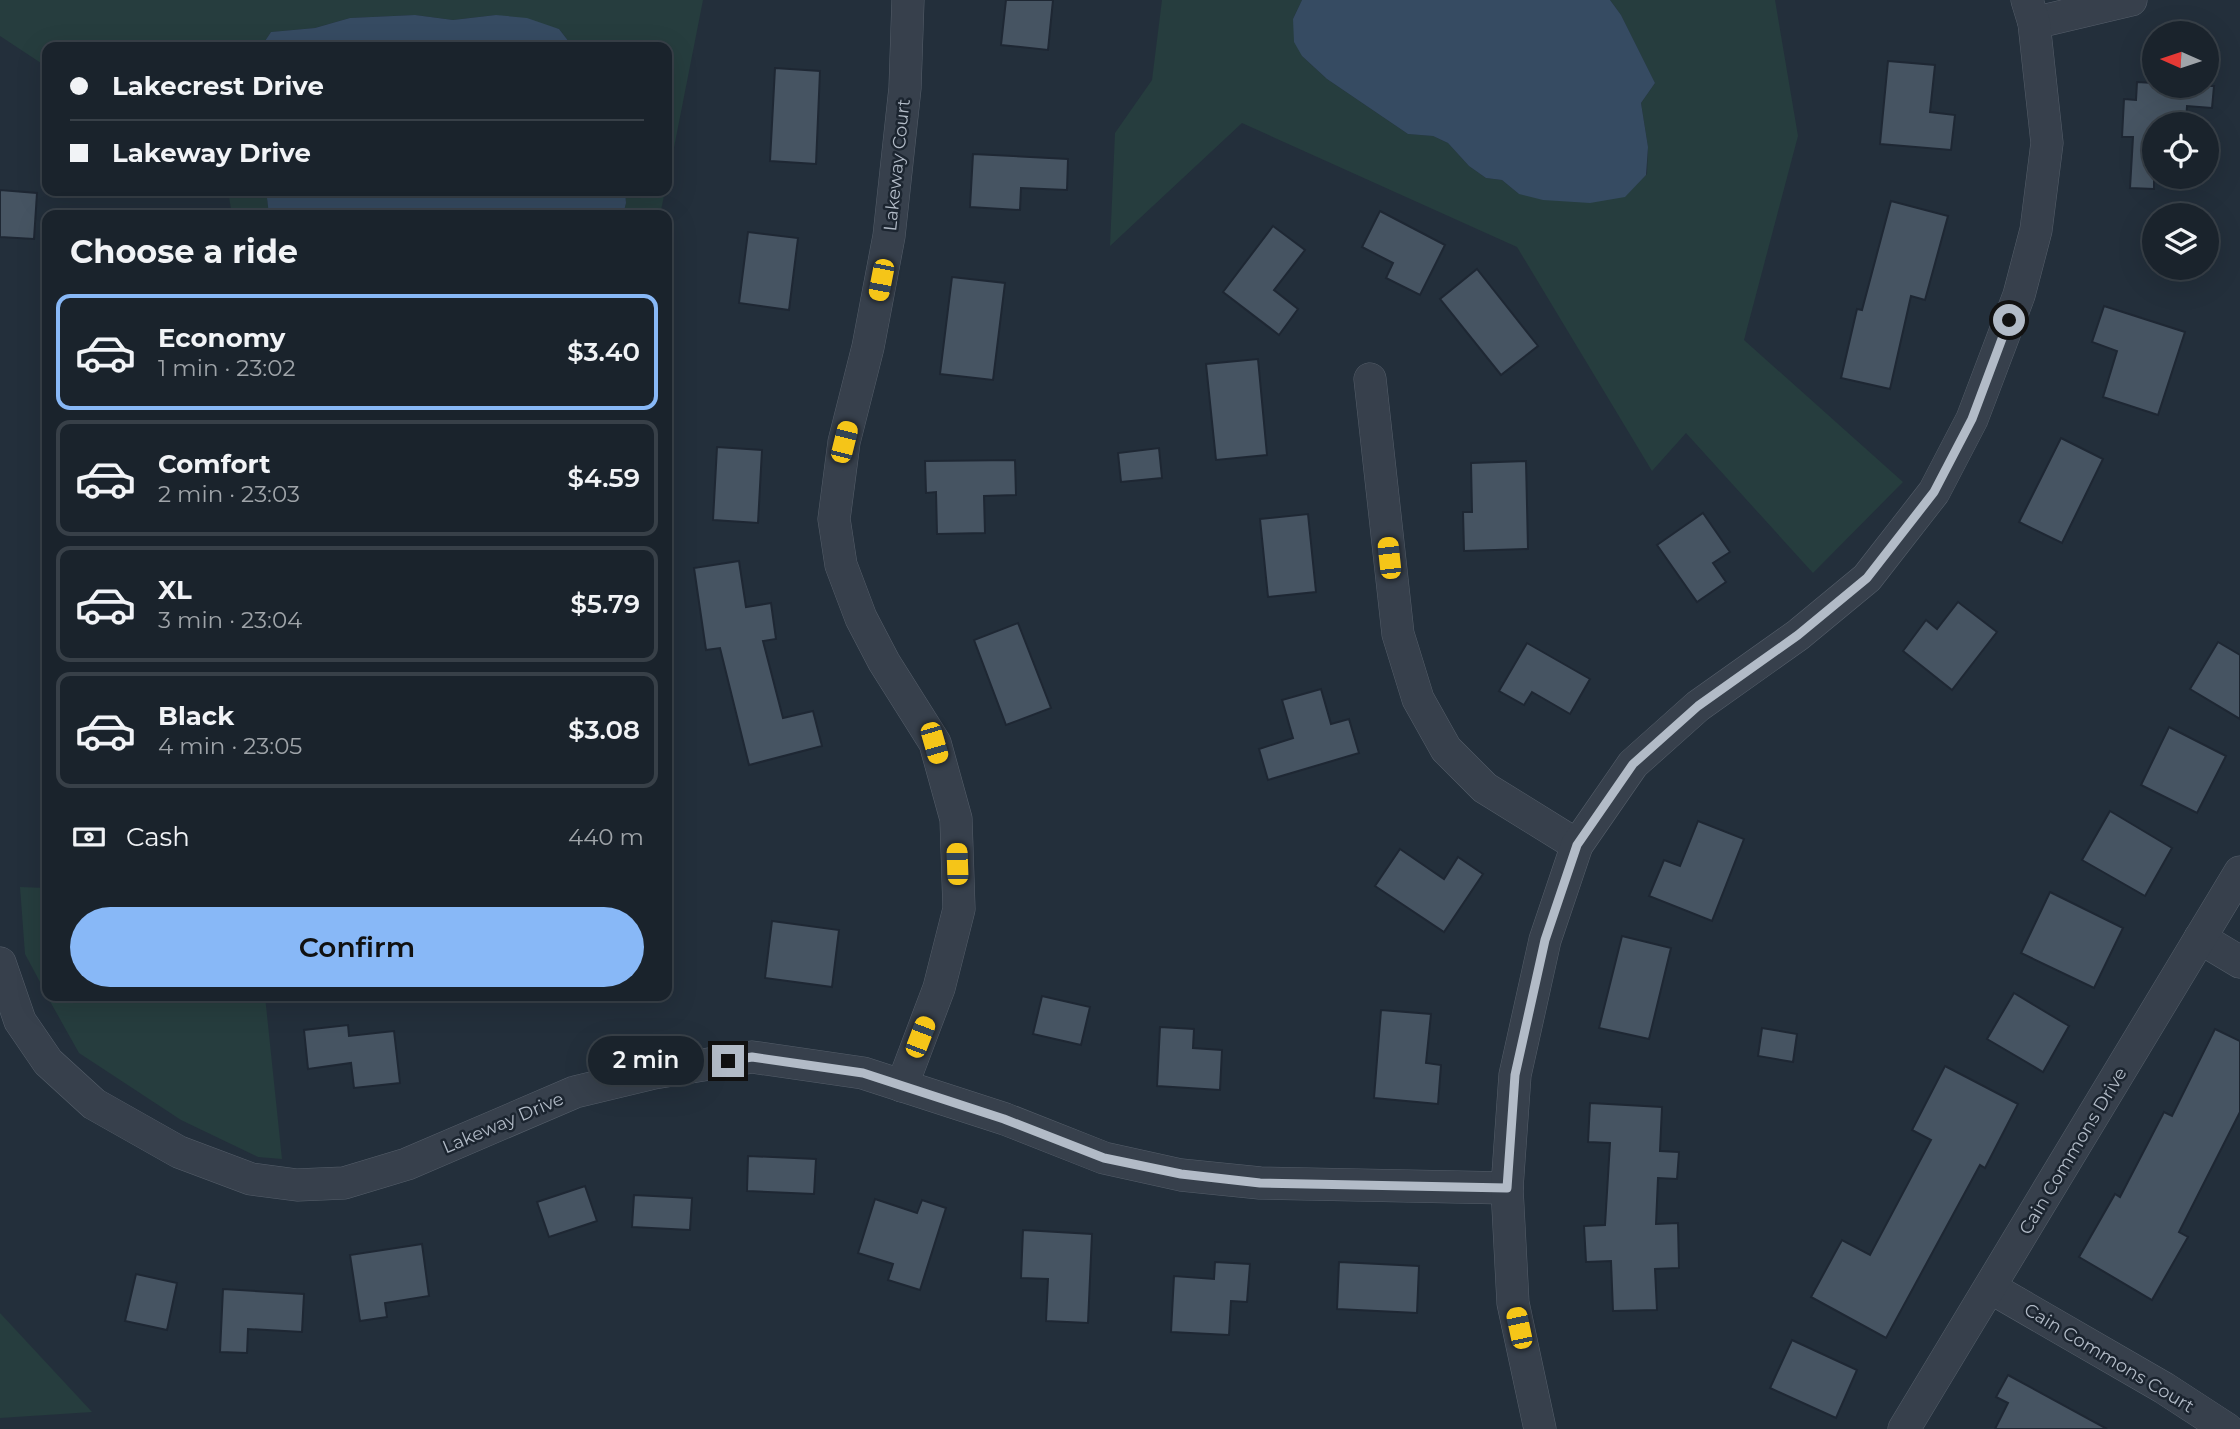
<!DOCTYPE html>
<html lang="en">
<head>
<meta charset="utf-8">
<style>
  :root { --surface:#1a232c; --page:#272f38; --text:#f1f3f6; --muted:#9fa4a9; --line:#384048; --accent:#88b8f7 }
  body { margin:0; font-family:Montserrat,sans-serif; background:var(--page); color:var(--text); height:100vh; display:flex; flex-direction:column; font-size:26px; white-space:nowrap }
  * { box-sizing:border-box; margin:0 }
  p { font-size:23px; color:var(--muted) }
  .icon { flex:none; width:38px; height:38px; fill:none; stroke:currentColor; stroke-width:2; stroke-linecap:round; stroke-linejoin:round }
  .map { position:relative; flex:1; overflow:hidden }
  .panel { position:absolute; left:42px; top:210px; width:630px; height:791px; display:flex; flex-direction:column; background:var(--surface); border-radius:14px; box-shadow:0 7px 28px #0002,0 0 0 2px var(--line) }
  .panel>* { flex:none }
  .top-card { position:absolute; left:42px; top:42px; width:630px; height:154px; border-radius:14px; box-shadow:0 7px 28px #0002,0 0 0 2px var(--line); display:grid; align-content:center; height:154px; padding:0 28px; background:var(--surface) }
  .needle { width:46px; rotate:273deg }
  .tools { position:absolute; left:2142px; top:21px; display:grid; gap:14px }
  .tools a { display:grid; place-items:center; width:77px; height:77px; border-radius:50%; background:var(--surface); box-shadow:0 7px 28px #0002,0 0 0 2px var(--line); font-size:35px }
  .end { position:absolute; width:32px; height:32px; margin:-16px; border:9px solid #b2bbc7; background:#111; box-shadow:0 0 0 4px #111 }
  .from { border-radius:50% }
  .bubble { position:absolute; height:49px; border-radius:24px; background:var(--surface); box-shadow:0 7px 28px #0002,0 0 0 2px var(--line); font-size:23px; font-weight:600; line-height:49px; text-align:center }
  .car { position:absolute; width:21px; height:42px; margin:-21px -10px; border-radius:9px; box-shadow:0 0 5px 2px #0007; background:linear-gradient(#f5c518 24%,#345 0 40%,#f5c518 0 76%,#345 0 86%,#f5c518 0) }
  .top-card b { display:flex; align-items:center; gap:24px; height:66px; font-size:26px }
  .top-card b+b { border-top:2px solid var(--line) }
  .top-card i { width:18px; height:18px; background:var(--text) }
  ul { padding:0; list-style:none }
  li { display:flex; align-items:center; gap:21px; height:116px; margin:0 14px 10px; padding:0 14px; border:4px solid var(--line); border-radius:14px }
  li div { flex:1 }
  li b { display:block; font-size:26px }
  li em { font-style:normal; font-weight:600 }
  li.current { border-color:var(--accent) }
  li>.icon { width:63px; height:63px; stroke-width:1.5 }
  h2 { padding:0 28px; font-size:32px; line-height:84px }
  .pay { display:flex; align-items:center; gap:18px; height:77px; padding:0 28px; font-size:26px }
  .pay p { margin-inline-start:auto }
  .cta { display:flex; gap:14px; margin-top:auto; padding:14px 28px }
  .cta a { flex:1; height:80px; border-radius:42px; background:var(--accent); color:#111; font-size:28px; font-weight:600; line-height:80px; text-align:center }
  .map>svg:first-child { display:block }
</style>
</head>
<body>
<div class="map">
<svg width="2240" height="1429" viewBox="0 0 2240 1429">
  <rect width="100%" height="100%" fill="#232f3b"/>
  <g fill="#263d3e">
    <polygon points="0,0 703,0 667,183 667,47 573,47 559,29 496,15 453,20 415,15 350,18 315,28 271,32 261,47 47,47 47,67 0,36"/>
    <polygon points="1162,0 1302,0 1293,19 1302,56 1327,79 1408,134 1433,136 1448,143 1469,166 1486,178 1502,180 1519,194 1625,196 1647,174 1648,147 1641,103 1655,83 1621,15 1610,0 1775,0 1798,136 1744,340 1903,482 1813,573 1686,433 1652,471 1517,247 1242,123 1110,246 1115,133 1152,80"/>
    <polygon points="228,191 269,191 267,198 269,215 232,215"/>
    <polygon points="625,191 665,191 660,215 623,215 626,203"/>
    <polygon points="20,887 47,888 47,995 25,954"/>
    <polygon points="47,996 265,996 282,1159 258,1157 181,1120 79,1053"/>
    <polygon points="0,1313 92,1412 0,1418"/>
  </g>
  <g fill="#364b62">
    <polygon points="1302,0 1610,0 1621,15 1655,83 1641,103 1648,147 1646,175 1625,197 1590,203 1543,200 1519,194 1502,180 1486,178 1469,166 1448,143 1433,136 1408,134 1327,79 1302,56 1294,42 1293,19"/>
    <polygon points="415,15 453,20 496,15 527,18 559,29 573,47 261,47 271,32 315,28 350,18"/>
    <polygon points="269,191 625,191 626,203 623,215 269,215 267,198"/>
  </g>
  <g fill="#465462" stroke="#1e2733" stroke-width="2">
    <polygon points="1006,0 1053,0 1048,50 1001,45"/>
    <polygon points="1888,61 1935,65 1930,112 1955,115 1951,150 1880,144"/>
    <polygon points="775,68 820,71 816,164 770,161"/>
    <polygon points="2137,82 2154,83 2154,86 2214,86 2212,108 2187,106 2186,124 2154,124 2154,189 2130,188 2133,137 2122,137 2124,99 2136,100"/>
    <polygon points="973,154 1068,159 1067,190 1021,188 1020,210 970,207"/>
    <polygon points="0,190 37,193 34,239 0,237"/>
    <polygon points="1891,201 1948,216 1925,300 1911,296 1890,389 1841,378 1857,309 1862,310"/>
    <polygon points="1380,211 1445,245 1420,295 1386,278 1393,263 1362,247"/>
    <polygon points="1273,226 1305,250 1274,290 1298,309 1279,335 1223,292"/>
    <polygon points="748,232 798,238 789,310 739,303"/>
    <polygon points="1477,269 1538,346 1501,375 1440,299"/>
    <polygon points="952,277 1005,283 993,380 940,374"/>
    <polygon points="2104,306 2185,332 2158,415 2103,397 2117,351 2092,342"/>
    <polygon points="1258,359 1267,455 1216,460 1206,364"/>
    <polygon points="2061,438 2103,459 2062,543 2019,522"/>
    <polygon points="717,447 762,450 758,523 713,520"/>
    <polygon points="1159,448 1162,478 1121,482 1118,453"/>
    <polygon points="1015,460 1016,495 984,496 985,533 937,534 936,492 926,493 925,461"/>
    <polygon points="1526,461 1528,549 1464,551 1463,512 1472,512 1471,463"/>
    <polygon points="1703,513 1730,552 1713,563 1726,582 1697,602 1657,545"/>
    <polygon points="1308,514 1316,592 1268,597 1260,519"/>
    <polygon points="739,561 746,607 771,603 776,639 763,641 783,718 813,711 822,746 749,765 720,648 706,650 694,568"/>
    <polygon points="1958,602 1997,632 1952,690 1903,651 1926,620 1937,629"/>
    <polygon points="1018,623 1051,708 1006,725 974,640"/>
    <polygon points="2218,642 2240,655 2240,719 2190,689"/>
    <polygon points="1527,643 1590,679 1570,714 1532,692 1524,705 1499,691"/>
    <polygon points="1321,689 1331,724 1349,719 1359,753 1268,780 1259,749 1293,738 1282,700"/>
    <polygon points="2169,727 2226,756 2197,813 2141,785"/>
    <polygon points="2110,811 2172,848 2145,896 2082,860"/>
    <polygon points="1698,821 1744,839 1712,921 1649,896 1664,860 1680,866"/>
    <polygon points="1400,849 1444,879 1458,857 1483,874 1444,932 1375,886"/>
    <polygon points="2050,892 2123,928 2094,988 2021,953"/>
    <polygon points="772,921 839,930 832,987 765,978"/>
    <polygon points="1622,936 1671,948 1649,1039 1599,1028"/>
    <polygon points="2014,993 2069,1026 2043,1072 1987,1039"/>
    <polygon points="1042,996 1090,1007 1081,1045 1033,1034"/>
    <polygon points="1381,1010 1431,1014 1426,1063 1441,1065 1438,1104 1374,1098"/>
    <polygon points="348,1025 349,1036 394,1031 400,1083 354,1088 351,1063 308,1069 304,1030"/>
    <polygon points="1160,1027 1194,1029 1193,1048 1222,1050 1220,1090 1157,1086"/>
    <polygon points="1762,1028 1797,1034 1793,1062 1758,1056"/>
    <polygon points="2215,1029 2240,1041 2240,1112 2179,1232 2188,1237 2152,1300 2079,1257 2115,1194 2120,1197 2164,1112 2172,1116"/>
    <polygon points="1945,1066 2018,1104 1985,1168 1980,1165 1886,1338 1811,1297 1842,1240 1870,1255 1931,1140 1912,1130"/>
    <polygon points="1590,1103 1662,1107 1660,1151 1679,1152 1677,1179 1658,1178 1656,1224 1678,1223 1679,1268 1655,1269 1657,1310 1613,1311 1611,1261 1586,1262 1584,1226 1605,1225 1610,1143 1588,1142"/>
    <polygon points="748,1156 816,1159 814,1194 747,1191"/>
    <polygon points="585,1186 597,1221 549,1237 537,1202"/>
    <polygon points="634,1195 692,1198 690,1230 632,1227"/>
    <polygon points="875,1199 917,1213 922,1200 946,1208 920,1290 888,1280 893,1264 858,1253"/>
    <polygon points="1023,1230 1092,1234 1088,1323 1046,1321 1048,1279 1021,1278"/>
    <polygon points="422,1244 429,1296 385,1303 387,1317 360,1321 350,1255"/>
    <polygon points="1215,1262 1250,1264 1247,1302 1231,1301 1229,1335 1171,1332 1174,1276 1214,1279"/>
    <polygon points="1339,1262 1419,1266 1417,1313 1337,1309"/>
    <polygon points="136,1274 177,1283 167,1330 125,1321"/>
    <polygon points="223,1289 304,1294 302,1332 248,1329 247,1353 220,1352"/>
    <polygon points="1792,1340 1857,1370 1836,1418 1770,1388"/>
    <polygon points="2008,1375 2107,1429 1995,1429 2008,1403 1996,1397"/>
  </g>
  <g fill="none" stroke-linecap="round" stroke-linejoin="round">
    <g stroke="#555e6a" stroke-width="33">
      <g id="minor">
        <polyline points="2034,23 2131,0"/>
        <polyline points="1370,379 1398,634 1418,699 1446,749 1485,788 1577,845"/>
        <polyline points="2200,938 2240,962"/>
        <polyline points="0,963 20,1021 48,1062 94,1104 179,1152 251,1179 297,1185 344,1183 407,1164 575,1092 654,1073 752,1057 863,1073 1005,1119 1104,1158 1181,1175 1260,1183 1507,1188"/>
        <polyline points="902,1086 939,988 959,909 956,819 935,743 884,662 861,618 841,565 834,519 844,442 868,347 889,236 905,88 908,0"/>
        <polyline points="1991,1288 2164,1388 2227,1429"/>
        <polyline points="1540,1429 1513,1303 1507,1188 1515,1075 1545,940 1577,845 1633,764 1698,706 1798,635 1867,578 1934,492 1972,419 2019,295 2036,230 2047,143 2034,23 2027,0"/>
        <polyline points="1904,1429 2240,872"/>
      </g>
    </g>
    <use href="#minor" stroke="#37404c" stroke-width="32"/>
  </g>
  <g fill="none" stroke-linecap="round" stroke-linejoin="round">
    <polyline stroke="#b2bbc7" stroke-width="9" points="728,1061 752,1057 863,1073 1004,1119 1104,1158 1181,1174 1260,1183 1507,1188 1515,1075 1545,940 1577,845 1633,764 1698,706 1798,635 1867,578 1934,492 1972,419 2009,320"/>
  </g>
  <g text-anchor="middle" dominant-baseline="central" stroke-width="5" stroke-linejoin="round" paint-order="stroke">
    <g font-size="18" fill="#b2bbc7" stroke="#1c2530">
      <text transform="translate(897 165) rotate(-84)">Lakeway Court</text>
      <text transform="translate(503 1123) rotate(-23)">Lakeway Drive</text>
      <text transform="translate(2073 1151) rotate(-59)">Cain Commons Drive</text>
      <text transform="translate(2109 1358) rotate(31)">Cain Commons Court</text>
    </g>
  </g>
</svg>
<div class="tools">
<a><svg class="needle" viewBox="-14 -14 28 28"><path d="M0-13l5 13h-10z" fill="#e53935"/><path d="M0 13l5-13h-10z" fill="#9fa4a9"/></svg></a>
<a><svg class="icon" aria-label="locate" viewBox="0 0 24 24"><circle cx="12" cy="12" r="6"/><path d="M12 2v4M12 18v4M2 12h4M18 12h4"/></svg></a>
<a><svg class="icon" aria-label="layers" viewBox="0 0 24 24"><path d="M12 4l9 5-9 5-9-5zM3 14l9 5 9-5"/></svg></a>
</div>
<i class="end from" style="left:2009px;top:320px"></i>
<i class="end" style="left:728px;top:1061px"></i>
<div class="bubble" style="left:588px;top:1036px;width:116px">2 min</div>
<i class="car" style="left:881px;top:280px;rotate:191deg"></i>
<i class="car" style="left:844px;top:442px;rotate:14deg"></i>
<i class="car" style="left:1389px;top:558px;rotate:354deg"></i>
<i class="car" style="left:934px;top:743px;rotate:164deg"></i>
<i class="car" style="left:957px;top:864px;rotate:358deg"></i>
<i class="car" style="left:920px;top:1037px;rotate:21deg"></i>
<i class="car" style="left:1519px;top:1328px;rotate:348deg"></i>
<div class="top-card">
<b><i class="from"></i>Lakecrest Drive</b>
<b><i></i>Lakeway Drive</b>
</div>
<section class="panel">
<h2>Choose a ride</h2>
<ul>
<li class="current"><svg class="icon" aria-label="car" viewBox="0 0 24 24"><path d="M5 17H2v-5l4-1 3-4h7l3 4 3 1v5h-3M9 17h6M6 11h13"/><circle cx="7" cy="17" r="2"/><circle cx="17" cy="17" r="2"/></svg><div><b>Economy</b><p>1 min · 23:02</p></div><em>$3.40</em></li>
<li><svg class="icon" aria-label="car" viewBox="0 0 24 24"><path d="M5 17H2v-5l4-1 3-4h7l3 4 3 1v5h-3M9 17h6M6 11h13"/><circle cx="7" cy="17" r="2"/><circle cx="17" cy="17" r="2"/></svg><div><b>Comfort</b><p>2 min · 23:03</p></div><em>$4.59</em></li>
<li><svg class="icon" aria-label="car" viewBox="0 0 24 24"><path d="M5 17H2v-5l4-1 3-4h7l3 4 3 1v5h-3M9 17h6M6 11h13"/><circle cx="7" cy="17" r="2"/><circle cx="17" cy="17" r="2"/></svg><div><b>XL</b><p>3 min · 23:04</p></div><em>$5.79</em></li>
<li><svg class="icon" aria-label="car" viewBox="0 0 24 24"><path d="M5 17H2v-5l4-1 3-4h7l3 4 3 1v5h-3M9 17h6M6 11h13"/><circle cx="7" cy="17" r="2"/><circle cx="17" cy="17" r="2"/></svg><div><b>Black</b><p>4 min · 23:05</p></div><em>$3.08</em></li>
</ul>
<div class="pay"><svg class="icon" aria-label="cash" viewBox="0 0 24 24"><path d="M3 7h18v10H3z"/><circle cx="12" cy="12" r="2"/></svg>Cash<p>440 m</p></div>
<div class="cta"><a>Confirm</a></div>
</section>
</div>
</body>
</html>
